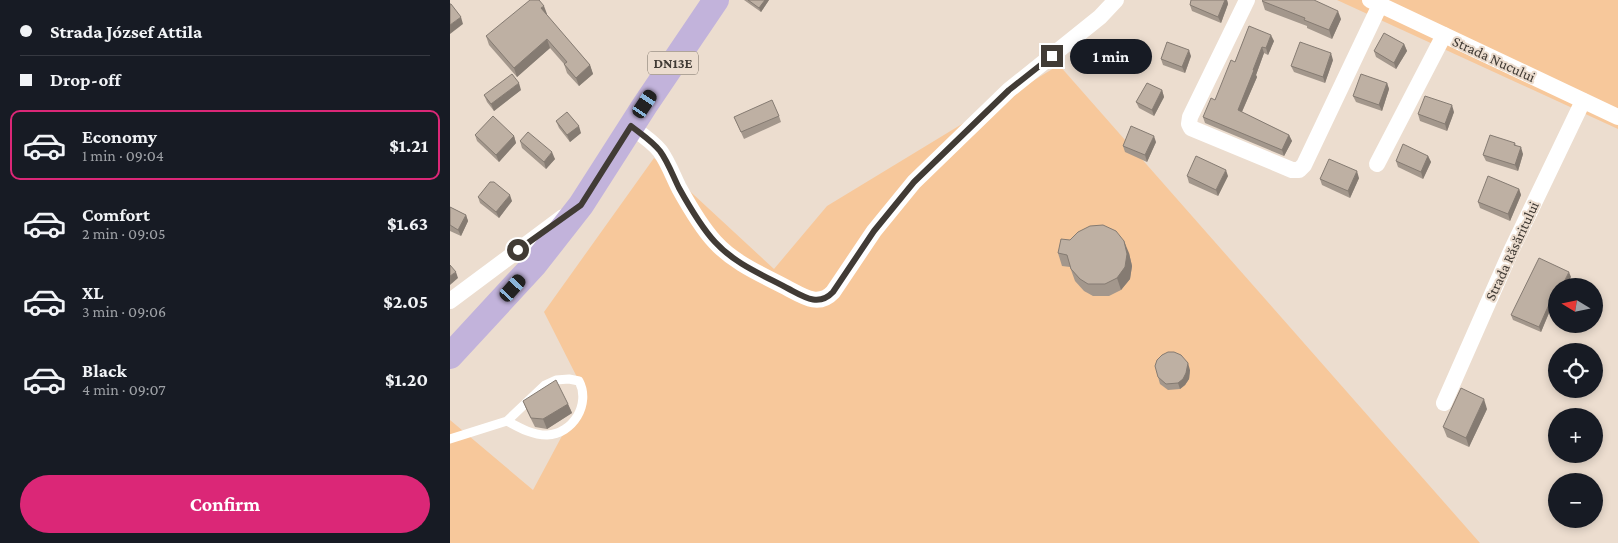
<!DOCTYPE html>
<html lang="en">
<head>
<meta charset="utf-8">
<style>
  :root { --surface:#171b24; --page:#20242c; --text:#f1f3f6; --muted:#9ea1a6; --line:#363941; --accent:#db2777 }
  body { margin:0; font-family:"Crimson Pro",serif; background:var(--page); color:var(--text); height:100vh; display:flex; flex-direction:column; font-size:19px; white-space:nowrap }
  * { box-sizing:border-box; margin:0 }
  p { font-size:16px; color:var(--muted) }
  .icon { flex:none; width:28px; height:28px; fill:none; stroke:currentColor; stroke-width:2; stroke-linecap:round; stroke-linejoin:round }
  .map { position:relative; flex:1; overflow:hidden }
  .sheet { display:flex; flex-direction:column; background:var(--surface); width:450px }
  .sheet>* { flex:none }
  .hud { display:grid; align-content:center; height:110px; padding:0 20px; background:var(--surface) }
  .needle { width:32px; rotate:280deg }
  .controls { position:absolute; left:1098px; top:278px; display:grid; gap:10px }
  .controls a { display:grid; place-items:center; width:55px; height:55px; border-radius:50%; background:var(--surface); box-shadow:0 2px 8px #0003; font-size:25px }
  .end { position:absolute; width:22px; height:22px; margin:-11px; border:6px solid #413b35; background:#fff; box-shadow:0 0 0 2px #fff }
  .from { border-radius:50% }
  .bubble { position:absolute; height:35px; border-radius:18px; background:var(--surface); box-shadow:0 2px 8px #0003; font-size:16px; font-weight:700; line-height:35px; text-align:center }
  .car { position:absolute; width:15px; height:30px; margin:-15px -8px; border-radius:6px; box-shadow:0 0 4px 1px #0007; background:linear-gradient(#222 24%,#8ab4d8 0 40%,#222 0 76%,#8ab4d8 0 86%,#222 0) }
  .hud b { display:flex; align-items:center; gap:18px; height:48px; font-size:19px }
  .hud b+b { border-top:1px solid var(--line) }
  .hud i { width:12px; height:12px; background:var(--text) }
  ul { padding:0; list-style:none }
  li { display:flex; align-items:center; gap:15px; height:70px; margin:0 10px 8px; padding:0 10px; border:2px solid transparent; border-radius:10px }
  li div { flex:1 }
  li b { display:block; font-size:19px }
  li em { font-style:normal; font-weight:700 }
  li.selected { border-color:var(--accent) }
  li>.icon { width:45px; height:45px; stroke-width:1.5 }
  .cta { display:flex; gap:10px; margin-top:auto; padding:10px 20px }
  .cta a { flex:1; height:58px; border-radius:30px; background:var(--accent); color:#fff; font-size:20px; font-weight:700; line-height:58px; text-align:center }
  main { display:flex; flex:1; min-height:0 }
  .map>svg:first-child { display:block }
</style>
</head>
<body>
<main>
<section class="sheet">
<div class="hud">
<b><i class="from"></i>Strada József Attila</b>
<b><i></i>Drop-off</b>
</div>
<ul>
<li class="selected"><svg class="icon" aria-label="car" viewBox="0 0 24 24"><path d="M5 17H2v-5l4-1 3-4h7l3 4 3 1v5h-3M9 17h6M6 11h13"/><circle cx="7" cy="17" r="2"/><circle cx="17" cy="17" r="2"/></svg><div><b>Economy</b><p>1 min · 09:04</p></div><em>$1.21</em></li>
<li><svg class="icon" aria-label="car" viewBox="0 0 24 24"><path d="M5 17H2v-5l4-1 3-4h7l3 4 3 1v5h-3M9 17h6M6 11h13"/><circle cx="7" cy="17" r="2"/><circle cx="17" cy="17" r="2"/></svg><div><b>Comfort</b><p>2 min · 09:05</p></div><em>$1.63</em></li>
<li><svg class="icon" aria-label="car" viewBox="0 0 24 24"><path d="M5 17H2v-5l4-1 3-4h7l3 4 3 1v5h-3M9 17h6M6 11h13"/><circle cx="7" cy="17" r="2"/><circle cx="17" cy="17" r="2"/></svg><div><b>XL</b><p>3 min · 09:06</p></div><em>$2.05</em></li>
<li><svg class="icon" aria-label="car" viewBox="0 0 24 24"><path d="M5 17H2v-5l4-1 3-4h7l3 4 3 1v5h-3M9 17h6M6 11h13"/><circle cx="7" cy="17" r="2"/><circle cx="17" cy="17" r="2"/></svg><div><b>Black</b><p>4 min · 09:07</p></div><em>$1.20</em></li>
</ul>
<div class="cta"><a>Confirm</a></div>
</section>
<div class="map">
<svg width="1168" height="543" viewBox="0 0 1168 543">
  <rect width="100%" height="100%" fill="#ecddcf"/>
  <g fill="#f7c89b">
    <polygon points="887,0 1168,0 1168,129"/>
    <polygon points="609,65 1030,543 0,543 0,420 83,490 135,393 94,312 204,158 324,269 377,206"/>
  </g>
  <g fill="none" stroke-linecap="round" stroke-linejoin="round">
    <path stroke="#fff" stroke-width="9" d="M0,439L57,421L95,385L106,380L119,379L129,381C141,404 123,434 97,435C82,435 70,428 57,421"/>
    <g stroke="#fff" stroke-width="16">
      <polyline points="797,0 740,117 739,124 741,128 842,170 849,170 854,165 930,5"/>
      <polyline points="920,0 1168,117"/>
      <path d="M181,127C191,134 202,141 210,151C218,162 223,176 229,188C239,206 251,227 265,242C285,264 313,275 339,289C354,297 369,307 383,292L424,231L464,182L559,90L650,17L666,0"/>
      <polyline points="927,164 994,35"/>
      <polyline points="0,301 113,217"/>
      <polyline points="994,403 1061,251 1133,101"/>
    </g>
    <polyline stroke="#c2b3db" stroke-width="26" points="0,356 84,265 131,205 195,105 266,0"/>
  </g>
  <g fill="#a3978c">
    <polygon points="294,0 319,0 311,12"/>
    <polygon points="775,0 777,0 778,4 771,23 742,11 740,5"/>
    <polygon points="812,1 891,19 882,39 857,28 857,26 815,10"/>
    <polygon points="97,14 96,15 140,65 143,74 129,86 117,73 114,64 100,48 67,77 39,45 36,36"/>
    <polygon points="799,26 824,41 818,55 814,53 806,75 807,77 792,112 839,135 842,141 834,156 755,123 753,117 765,100 785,62"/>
    <polygon points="954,44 957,51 946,69 926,57 924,51"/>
    <polygon points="741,56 735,73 713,65 711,59"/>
    <polygon points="883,60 875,83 844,72 841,66"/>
    <polygon points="937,83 939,89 932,111 906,102 903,96"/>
    <polygon points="71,90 44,111 37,102 34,95"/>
    <polygon points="712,90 714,97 704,116 689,108 686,102"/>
    <polygon points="1004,112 997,131 970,121 968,114"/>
    <polygon points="329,116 331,122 294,139 284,117"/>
    <polygon points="106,121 131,133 120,142 109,128"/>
    <polygon points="25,135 64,136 66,143 49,162 27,141"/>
    <polygon points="70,141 105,159 96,169 72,148"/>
    <polygon points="706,142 697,162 675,152 673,146"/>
    <polygon points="1065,143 1066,146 1073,154 1068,171 1036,161 1033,155"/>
    <polygon points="978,156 981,162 973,179 948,167 946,161"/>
    <polygon points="737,176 778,176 768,196 739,183"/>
    <polygon points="909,178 900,198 872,185 870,179"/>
    <polygon points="1069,189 1071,195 1060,221 1030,208 1028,202"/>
    <polygon points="28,197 62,201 49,218 30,203"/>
    <polygon points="0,207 16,215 18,221 11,236 0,231"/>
    <polygon points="620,240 679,253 682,266 680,279 671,290 659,296 643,296 634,291 625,281 620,267 612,266 608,253"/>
    <polygon points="1121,277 1106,286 1106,296 1091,332 1063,320 1061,315"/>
    <polygon points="740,370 739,379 735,385 730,389 718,390 710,384 708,377"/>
    <polygon points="73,401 118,404 122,413 97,429 85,427 77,411"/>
    <polygon points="1037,409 1019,447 997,437 993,427"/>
  </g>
  <g fill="#857b72">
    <polygon points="315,0 319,0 311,12 309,8"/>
    <polygon points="775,0 777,0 778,4 771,23 768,17"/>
    <polygon points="94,6 97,14 94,17 91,8"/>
    <polygon points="888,11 891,19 882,39 879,30"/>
    <polygon points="11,17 13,24 0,34 0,25"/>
    <polygon points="821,35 824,41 818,55 816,48"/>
    <polygon points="97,39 100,48 67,77 64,68"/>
    <polygon points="954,44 957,51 946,69 944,63"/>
    <polygon points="812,47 814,53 806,75 807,77 790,116 788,110"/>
    <polygon points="739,50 741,56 735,73 732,67"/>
    <polygon points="881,53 883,60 875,83 873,77"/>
    <polygon points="140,65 143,74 129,86 126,78"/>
    <polygon points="69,83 71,90 44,111 41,104"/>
    <polygon points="937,83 939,89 932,111 929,105"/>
    <polygon points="712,90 714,97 704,116 702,110"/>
    <polygon points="1002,105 1004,112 997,131 995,124"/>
    <polygon points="129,126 131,133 120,142 117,135"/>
    <polygon points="839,135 842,141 834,156 832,150"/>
    <polygon points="64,136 66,143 49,162 46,155"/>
    <polygon points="704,136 706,142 697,162 695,155"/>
    <polygon points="1071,147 1073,154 1068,171 1065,165"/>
    <polygon points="102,152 105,159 96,169 94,162"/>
    <polygon points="978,156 981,162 973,179 971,172"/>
    <polygon points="776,170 778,176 768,196 766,190"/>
    <polygon points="907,171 909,178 900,198 898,191"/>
    <polygon points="1069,189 1071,195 1060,221 1058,214"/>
    <polygon points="60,195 62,201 49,218 46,212"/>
    <polygon points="16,215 18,221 11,236 8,230"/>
    <polygon points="674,241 679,253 682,266 680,279 671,290 667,278"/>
    <polygon points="6,272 8,278 0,285 0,276"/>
    <polygon points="1119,272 1121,277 1116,286 1112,286"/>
    <polygon points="1105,291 1106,296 1091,332 1089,327"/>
    <polygon points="738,363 740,370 739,379 735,385 730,389 728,383"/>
    <polygon points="1034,399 1037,409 1019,447 1016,438"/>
    <polygon points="118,404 122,413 97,429 93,419"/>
  </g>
  <g fill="#beb0a3" stroke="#857b72">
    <polygon points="80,0 89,0 94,6 91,8 140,65 126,78 114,64 117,62 97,39 64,68 36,36"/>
    <polygon points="298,0 315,0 309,8"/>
    <polygon points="741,0 775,0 768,17 740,5"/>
    <polygon points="813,0 864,0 888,11 879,30 854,20 855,18 812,1"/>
    <polygon points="0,4 1,4 11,17 0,25"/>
    <polygon points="799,26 821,35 816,48 812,47 803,70 804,70 788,110 839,135 832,150 753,117 761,98 765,100 781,60 785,62"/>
    <polygon points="934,33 954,44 944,63 924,51"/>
    <polygon points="717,42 739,50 732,67 711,59"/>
    <polygon points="850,42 881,53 873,77 841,66"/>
    <polygon points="62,74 69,83 41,104 34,95"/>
    <polygon points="911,74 937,83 929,105 903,96"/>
    <polygon points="697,83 712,90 702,110 686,102"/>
    <polygon points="975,96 1002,105 995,124 968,114"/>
    <polygon points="322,100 329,116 291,132 284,117"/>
    <polygon points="117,112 129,126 117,135 106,121"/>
    <polygon points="43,116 64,136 46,155 25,135"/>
    <polygon points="681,126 704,136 695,155 673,146"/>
    <polygon points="78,132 102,152 94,162 70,141"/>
    <polygon points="1040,135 1065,143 1064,145 1071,147 1065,165 1033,155"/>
    <polygon points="953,144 978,156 971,172 946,161"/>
    <polygon points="746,156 776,170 766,190 737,176"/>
    <polygon points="879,159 907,171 898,191 870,179"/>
    <polygon points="1038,176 1069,189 1058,214 1028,202"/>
    <polygon points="40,182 44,182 60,195 46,212 28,197"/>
    <polygon points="0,207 16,215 8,230 0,225"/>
    <polygon points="653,225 666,231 674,241 677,254 675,267 667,278 655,284 638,284 630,279 621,269 617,255 608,253 611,239 620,240 628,232 640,226"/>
    <polygon points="1089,258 1119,272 1112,286 1106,286 1106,291 1105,291 1089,327 1061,315"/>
    <polygon points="0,265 6,272 0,276"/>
    <polygon points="718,352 724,352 731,355 738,363 736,373 733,379 728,383 716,384 708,377 705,366 707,360 712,355"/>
    <polygon points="106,380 118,404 93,419 81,418 73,401"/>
    <polygon points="1011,388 1034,399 1016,438 993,427"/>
  </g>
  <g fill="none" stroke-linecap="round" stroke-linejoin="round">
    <path stroke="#413b35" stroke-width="6" d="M68,250L131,205L181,126C191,134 202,141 210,151C218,162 223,176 229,188C239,206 251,227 265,242C285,264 313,275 339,289C354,297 369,307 383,292L424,231L464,182L559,90L602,56"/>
  </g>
  <g text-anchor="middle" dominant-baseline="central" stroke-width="4" stroke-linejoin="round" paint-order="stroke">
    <rect fill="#ecddcf" stroke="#746c63" stroke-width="1" x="198" y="51.5" width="50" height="23" rx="4"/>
    <g font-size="14" font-weight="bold" fill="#413b35">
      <text x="223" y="63">DN13E</text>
    </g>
    <g font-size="15" fill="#413b35" stroke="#ecddcf">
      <text transform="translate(1044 59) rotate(25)">Strada Nucului</text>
      <text transform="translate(1062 251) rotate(-65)">Strada Răsăritului</text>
    </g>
  </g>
</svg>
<div class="controls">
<a><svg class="needle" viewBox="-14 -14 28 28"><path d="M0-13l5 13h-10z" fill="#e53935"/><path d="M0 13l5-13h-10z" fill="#9ea1a6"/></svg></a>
<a><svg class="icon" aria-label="locate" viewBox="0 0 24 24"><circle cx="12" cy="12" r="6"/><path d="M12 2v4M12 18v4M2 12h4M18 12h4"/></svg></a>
<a>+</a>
<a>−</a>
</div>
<i class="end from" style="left:68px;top:250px"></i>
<i class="end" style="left:602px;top:56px"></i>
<div class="bubble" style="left:620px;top:39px;width:82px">1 min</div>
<i class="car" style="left:195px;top:104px;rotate:34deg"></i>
<i class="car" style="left:63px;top:288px;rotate:42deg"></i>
</div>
</main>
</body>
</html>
